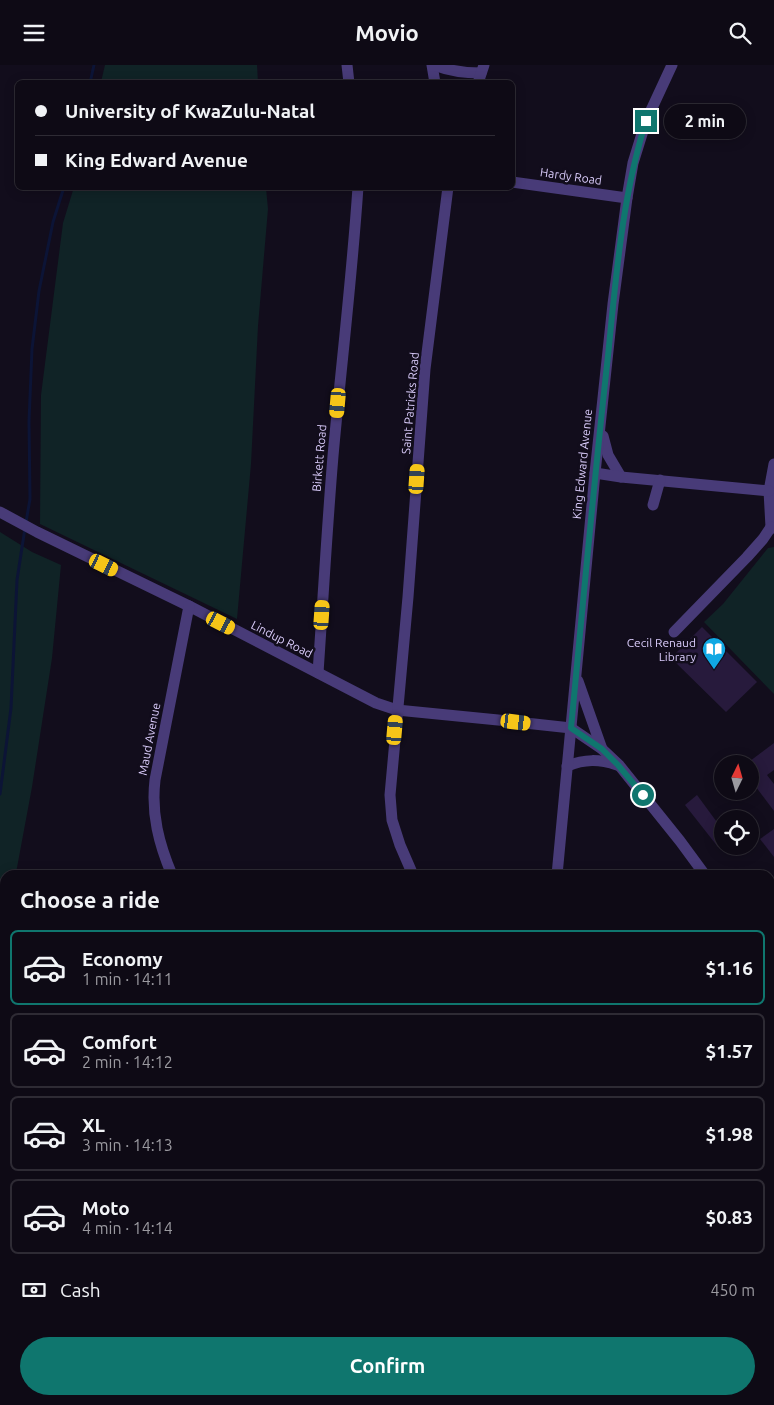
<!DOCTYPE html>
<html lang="en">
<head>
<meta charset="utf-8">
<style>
  :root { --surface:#0e0a15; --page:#1c1822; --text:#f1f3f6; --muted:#9b9aa0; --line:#2e2b34; --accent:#0f766e }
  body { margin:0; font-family:Ubuntu,sans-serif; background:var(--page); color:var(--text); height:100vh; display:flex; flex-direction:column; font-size:19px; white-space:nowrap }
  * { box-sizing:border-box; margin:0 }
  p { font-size:16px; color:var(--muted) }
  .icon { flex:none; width:28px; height:28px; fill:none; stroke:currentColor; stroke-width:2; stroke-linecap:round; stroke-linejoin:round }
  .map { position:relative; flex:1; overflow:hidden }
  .details { position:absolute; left:0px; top:805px; width:775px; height:535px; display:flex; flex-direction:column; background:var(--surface); border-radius:15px 15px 0 0; box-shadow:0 2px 12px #0003,0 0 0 1px var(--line) }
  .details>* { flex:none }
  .top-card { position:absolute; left:15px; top:15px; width:500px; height:110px; border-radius:8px; box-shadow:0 2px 12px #0003,0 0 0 1px var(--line); display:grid; align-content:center; height:110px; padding:0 20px; background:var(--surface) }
  .needle { width:32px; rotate:5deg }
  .tools { position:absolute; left:714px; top:690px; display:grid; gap:10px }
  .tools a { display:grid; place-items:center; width:45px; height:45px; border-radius:50%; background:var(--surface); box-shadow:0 2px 12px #0003,0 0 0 1px var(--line); font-size:25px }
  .end { position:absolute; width:22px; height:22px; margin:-11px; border:6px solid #0f766e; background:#fff; box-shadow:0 0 0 2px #fff }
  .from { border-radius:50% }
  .bubble { position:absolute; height:35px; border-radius:18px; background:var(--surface); box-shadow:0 2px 12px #0003,0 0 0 1px var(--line); font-size:16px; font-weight:700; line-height:35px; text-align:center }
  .car { position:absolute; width:15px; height:30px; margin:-15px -8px; border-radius:6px; box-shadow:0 0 4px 1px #0007; background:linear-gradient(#f5c518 24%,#345 0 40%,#f5c518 0 76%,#345 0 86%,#f5c518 0) }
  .top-card b { display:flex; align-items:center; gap:18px; height:48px; font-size:19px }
  .top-card b+b { border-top:1px solid var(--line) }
  .top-card i { width:12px; height:12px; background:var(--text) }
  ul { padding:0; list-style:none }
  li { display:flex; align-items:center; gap:15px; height:75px; margin:0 10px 8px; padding:0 10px; border:2px solid var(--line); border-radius:8px }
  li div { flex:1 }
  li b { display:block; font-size:19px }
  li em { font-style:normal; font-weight:700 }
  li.current { border-color:var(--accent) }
  li>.icon { width:45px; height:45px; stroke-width:1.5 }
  h2 { padding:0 20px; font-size:22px; line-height:60px }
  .pay { display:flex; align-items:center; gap:12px; height:55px; padding:0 20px; font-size:19px }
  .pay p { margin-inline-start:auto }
  .action { display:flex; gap:10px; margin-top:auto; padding:10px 20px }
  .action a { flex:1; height:58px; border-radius:30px; background:var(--accent); color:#fff; font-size:20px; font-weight:700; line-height:58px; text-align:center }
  header { display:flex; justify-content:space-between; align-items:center; height:65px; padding:0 20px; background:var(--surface); font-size:22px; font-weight:700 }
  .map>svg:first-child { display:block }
</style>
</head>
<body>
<header><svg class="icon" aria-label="menu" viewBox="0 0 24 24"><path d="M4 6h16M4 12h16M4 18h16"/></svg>Movio<svg class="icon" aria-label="search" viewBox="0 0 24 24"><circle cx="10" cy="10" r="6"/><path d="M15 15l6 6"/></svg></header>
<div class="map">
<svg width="774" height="1340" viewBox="0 0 774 1340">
  <rect width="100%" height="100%" fill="#120d1c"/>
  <g fill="#102326">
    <polygon points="105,0 257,0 258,17 101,17"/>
    <polygon points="74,122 266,123 268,144 258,261 251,399 237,554 40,459 41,330 63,158"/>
    <polygon points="0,467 32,487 61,500 52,593 32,722 16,808 18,810 5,810 5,1335 24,1335 23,1340 0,1340"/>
    <polygon points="774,482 774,629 704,557 723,539 768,483"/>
    <polygon points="770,1326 774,1326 774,1340 724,1340 724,1335 770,1335"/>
  </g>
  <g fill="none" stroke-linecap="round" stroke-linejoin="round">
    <g stroke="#0c1436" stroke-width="3">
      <polyline points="90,18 94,0"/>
      <polyline points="26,457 30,434 29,356 32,284 39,226 53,157 64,122"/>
      <polyline points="0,729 11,643 17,515 25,463"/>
    </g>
  </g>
  <g fill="#271a3c">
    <polygon points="702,562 757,617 726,647 671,593"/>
    <polygon points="774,678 774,705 767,710 774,719 774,746 750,714 750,696"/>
    <polygon points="697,730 722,764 722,779 718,782 685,740"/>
    <polygon points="774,764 774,792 760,774"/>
  </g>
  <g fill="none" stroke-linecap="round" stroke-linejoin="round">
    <g stroke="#483b78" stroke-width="11">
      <polyline points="347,0 349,18"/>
      <polyline points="432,0 435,18"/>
      <path d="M434,0C450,6 464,8 481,8"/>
      <polyline points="478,18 484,0"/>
      <polyline points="512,117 627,133"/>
      <polyline points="603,371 608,390 621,412"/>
      <polyline points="774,399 769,426 771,462 774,463"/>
      <polyline points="595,408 621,412 769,426"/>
      <polyline points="653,440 660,415"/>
      <polyline points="0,447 37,467 189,541 376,638 397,645 498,655 571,663 602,684 619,700 680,776 705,810"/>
      <polyline points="674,567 747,492 763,474 771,462"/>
      <path d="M318,608C323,535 327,463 333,391C341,302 352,212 358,122"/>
      <polyline points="578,616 602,684"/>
      <path d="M567,701C585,694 599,694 617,700"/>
      <path d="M172,810C159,779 151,749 155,715L189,541"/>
      <polyline points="413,810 400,780 392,755 390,730 408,532 425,304 448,122"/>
      <polyline points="557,810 595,408 613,239 627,133 633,98 646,56 672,0"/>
      <polyline points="770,880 774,877"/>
      <polyline points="770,901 774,909"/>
      <polyline points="528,1335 528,1340"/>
      <polyline points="185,1340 186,1335"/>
      <polyline points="438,1340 440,1335"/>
      <polyline points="679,1340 679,1335"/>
    </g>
  </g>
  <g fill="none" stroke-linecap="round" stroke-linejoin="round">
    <path stroke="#0f766e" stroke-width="6" d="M643,730L618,700L602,684L571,663C583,539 594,415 608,291C616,212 622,132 646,56"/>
  </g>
  <defs>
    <g id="library-pin" transform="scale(1.25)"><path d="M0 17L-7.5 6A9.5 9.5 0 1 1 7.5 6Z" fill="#10a8e3" stroke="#120d1c"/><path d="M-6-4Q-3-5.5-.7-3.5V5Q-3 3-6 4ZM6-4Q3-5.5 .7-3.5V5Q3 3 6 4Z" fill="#fff"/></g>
  </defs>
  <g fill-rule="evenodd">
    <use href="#library-pin" x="714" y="584"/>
  </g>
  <g text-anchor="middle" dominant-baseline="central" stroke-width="5" stroke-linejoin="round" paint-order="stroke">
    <g font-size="12" fill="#daccfb" stroke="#120d1c">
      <text transform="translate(571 111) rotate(8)">Hardy Road</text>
      <text transform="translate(410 338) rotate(-85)">Saint Patricks Road</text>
      <text transform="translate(319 393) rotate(-85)">Birkett Road</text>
      <text transform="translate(582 399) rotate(-84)">King Edward Avenue</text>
      <text transform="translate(282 574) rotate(27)">Lindup Road</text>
      <text transform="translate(149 674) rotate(-79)">Maud Avenue</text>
    </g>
    <g font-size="12" fill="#daccfb" stroke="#120d1c" text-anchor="end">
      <text x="696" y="577">Cecil Renaud<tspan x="696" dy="14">Library</tspan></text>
    </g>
  </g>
</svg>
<div class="tools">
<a><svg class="needle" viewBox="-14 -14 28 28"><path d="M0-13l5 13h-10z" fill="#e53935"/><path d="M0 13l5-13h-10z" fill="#9b9aa0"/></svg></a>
<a><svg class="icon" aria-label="locate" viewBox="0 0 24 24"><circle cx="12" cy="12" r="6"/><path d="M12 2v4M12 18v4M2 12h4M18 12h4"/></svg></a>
</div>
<i class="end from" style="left:643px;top:730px"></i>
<i class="end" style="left:646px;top:56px"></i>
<div class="bubble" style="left:664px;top:39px;width:82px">2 min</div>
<i class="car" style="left:338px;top:338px;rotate:185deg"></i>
<i class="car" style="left:417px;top:414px;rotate:4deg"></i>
<i class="car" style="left:104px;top:500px;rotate:116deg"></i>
<i class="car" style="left:322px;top:550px;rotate:4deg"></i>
<i class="car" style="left:221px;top:558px;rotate:117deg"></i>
<i class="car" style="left:516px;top:657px;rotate:97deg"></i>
<i class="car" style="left:395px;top:665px;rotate:5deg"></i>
<div class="top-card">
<b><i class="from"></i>University of KwaZulu-Natal</b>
<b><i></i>King Edward Avenue</b>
</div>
<section class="details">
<h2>Choose a ride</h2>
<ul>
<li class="current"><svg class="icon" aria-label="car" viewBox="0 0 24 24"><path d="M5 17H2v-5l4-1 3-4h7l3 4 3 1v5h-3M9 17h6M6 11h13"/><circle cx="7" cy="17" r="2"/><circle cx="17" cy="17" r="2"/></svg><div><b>Economy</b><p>1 min · 14:11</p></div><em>$1.16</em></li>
<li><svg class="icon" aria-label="car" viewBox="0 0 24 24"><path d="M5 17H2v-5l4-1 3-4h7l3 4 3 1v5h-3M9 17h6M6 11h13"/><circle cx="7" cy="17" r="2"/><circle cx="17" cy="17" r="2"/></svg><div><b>Comfort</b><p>2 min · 14:12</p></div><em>$1.57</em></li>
<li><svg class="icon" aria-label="car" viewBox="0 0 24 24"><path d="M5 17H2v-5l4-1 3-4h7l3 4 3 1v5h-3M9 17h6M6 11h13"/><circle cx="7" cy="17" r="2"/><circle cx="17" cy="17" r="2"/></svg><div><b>XL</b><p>3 min · 14:13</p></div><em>$1.98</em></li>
<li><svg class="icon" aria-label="car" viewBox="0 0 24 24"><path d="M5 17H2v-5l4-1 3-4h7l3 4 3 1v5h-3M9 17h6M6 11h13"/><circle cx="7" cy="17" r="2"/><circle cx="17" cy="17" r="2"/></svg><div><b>Moto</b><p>4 min · 14:14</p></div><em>$0.83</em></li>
</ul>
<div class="pay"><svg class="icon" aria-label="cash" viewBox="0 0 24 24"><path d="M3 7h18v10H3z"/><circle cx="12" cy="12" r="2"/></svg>Cash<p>450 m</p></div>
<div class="action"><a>Confirm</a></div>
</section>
</div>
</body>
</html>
